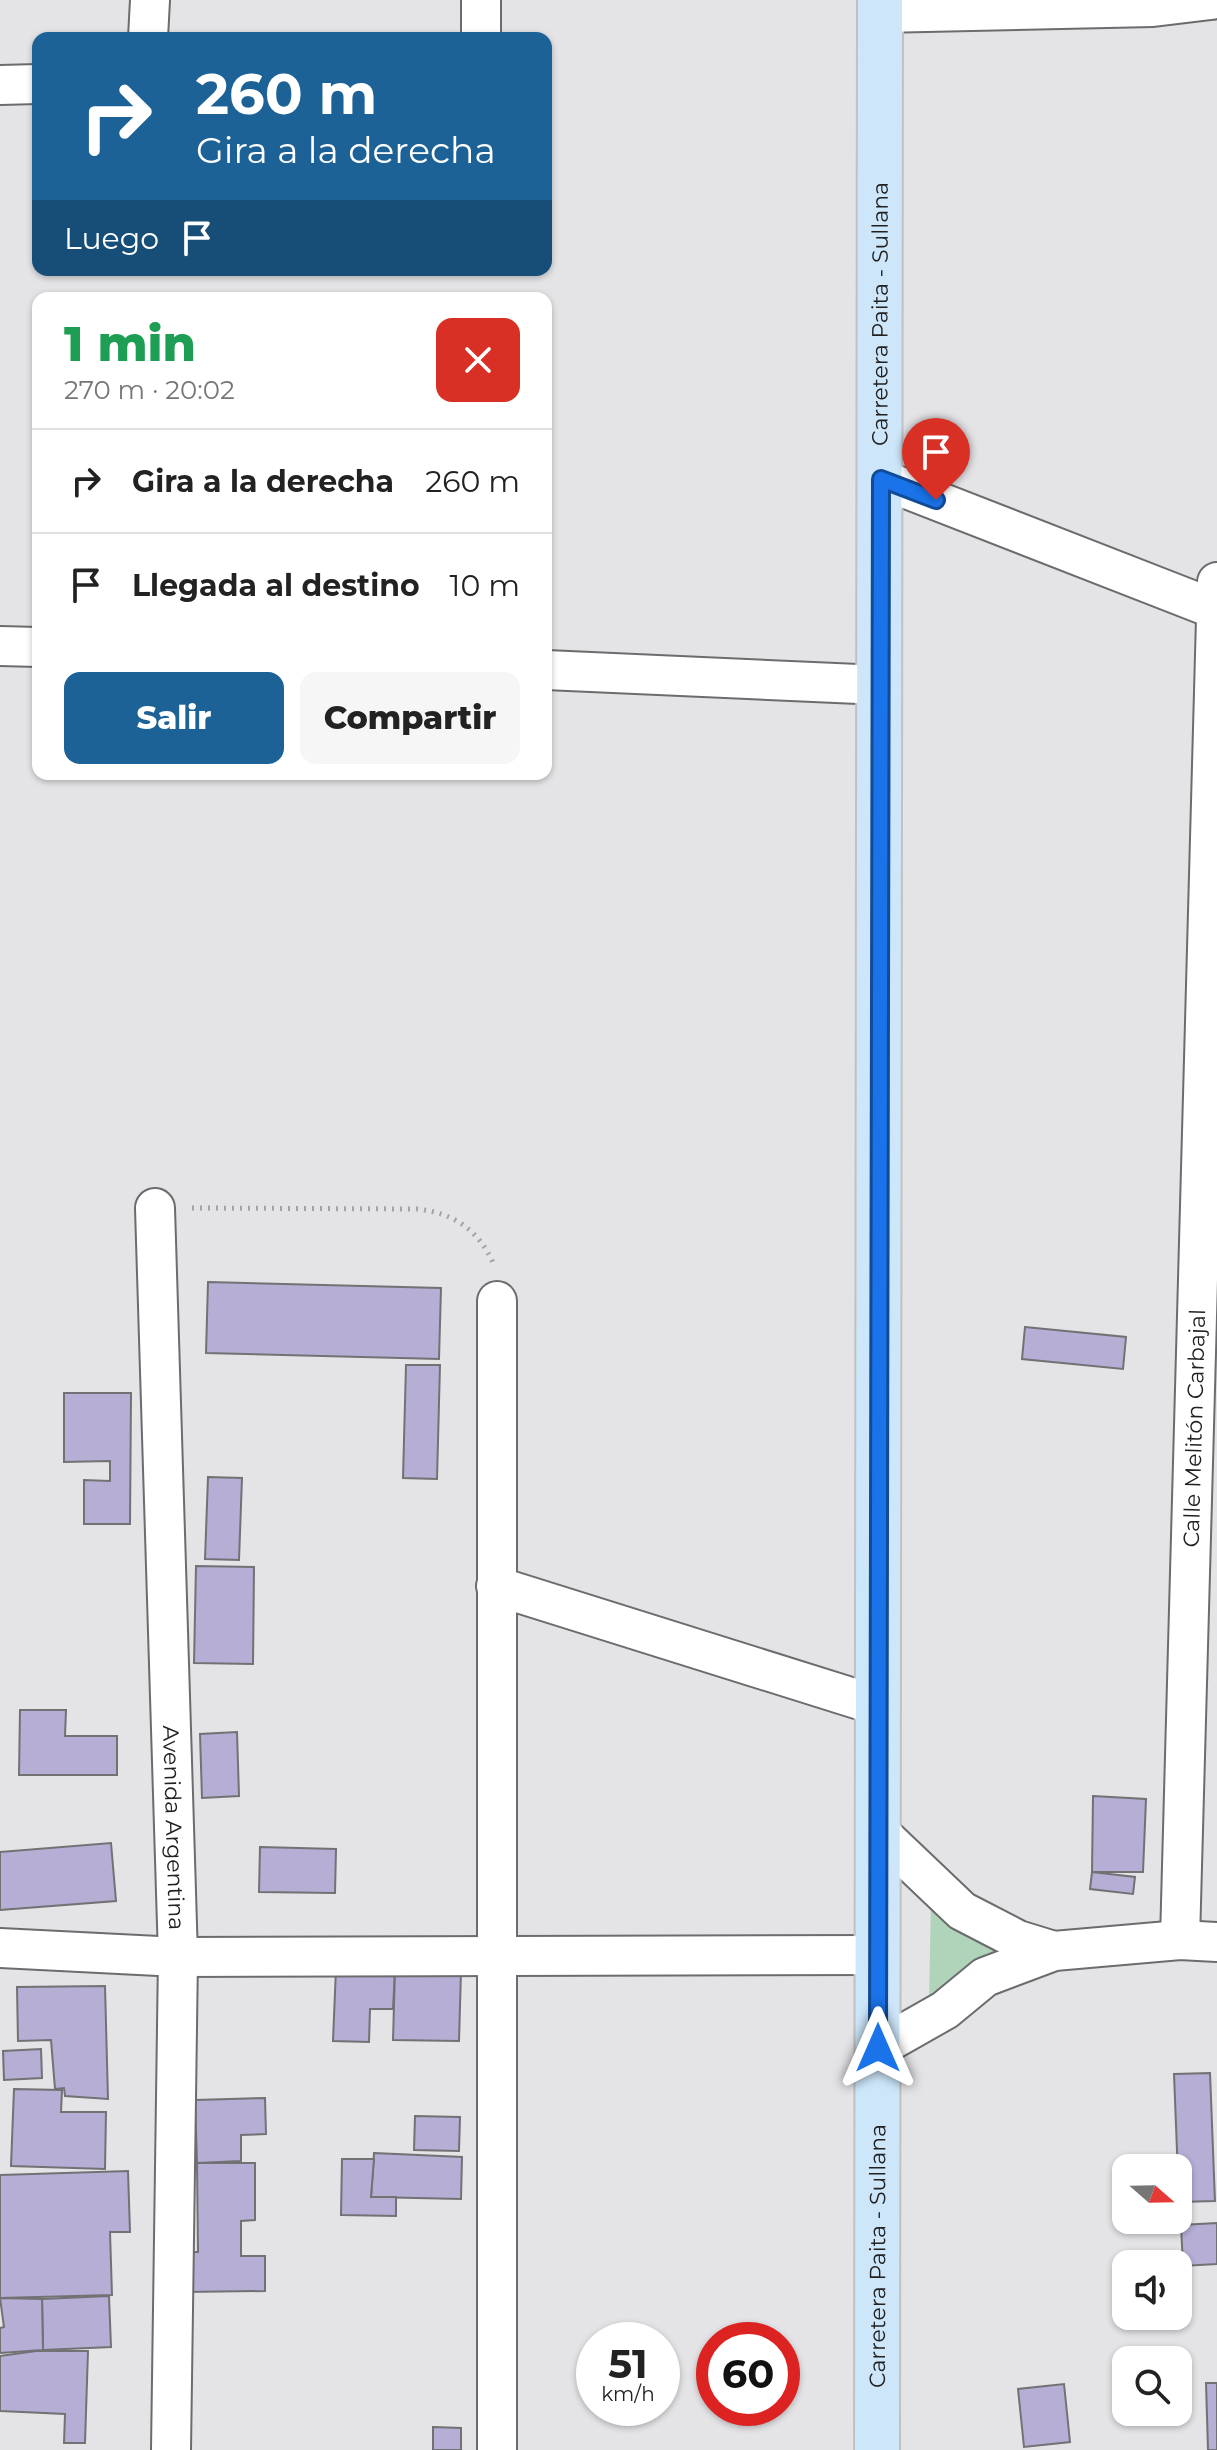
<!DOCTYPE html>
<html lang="es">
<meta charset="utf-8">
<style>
:root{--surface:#fff;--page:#f6f6f6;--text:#222;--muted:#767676;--line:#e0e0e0;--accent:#1c6297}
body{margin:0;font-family:Montserrat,sans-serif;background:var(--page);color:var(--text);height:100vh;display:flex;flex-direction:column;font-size:30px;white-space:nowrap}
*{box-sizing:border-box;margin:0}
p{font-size:26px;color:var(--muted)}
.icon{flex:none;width:44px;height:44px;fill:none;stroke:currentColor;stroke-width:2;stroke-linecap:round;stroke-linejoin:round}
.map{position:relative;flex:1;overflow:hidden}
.side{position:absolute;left:32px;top:292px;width:520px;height:488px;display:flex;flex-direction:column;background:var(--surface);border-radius:16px;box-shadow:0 2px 6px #0004}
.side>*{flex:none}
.banner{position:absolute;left:32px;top:32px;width:520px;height:244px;border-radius:16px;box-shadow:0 2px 6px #0004;background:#1c6297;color:#fff;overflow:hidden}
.needle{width:52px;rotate:110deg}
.tools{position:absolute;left:1112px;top:2154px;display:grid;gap:16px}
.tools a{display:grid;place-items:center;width:80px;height:80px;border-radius:16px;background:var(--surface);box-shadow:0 2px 6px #0004;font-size:40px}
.speed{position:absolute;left:576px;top:2322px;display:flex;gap:16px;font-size:40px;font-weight:700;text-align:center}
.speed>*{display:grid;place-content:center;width:104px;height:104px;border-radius:50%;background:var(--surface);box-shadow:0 2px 6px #0004;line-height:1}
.speed small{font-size:20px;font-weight:400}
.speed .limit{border:12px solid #d22;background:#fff;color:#111}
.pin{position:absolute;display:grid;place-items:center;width:68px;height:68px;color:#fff;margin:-82px -34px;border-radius:50% 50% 50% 0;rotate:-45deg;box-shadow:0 0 8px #0007}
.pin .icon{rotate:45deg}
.me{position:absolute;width:88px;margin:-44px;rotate:0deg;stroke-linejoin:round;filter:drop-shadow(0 0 6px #0008)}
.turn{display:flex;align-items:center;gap:28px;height:168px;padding:0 32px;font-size:36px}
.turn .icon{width:104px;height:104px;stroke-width:2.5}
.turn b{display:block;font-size:56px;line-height:68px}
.then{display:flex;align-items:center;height:76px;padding:0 32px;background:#0003;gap:16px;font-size:30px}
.round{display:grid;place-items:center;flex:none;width:84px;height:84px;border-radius:16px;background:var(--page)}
.head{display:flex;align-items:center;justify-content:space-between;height:136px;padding:0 32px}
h1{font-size:48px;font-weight:800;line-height:60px;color:#1e9e55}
.cta{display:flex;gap:16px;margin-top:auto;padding:16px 32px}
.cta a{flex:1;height:92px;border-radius:16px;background:var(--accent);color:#fff;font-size:32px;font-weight:800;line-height:92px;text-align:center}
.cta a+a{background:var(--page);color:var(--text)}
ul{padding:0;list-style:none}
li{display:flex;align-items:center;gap:24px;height:104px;padding:0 32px;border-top:2px solid var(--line)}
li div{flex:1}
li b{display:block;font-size:30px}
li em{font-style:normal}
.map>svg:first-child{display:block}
.green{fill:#afd4ba}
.building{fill:#b6aed5;stroke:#727174;stroke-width:2}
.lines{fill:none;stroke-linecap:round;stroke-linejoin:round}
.minor-casing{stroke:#6c6b6e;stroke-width:42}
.major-casing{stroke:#c1c1c1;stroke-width:48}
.path{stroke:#a3a3a5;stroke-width:5;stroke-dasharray:2 6;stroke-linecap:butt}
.minor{stroke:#fff;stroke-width:38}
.major{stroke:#cde6f9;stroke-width:44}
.route-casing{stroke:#114b97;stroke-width:20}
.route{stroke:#1a73e8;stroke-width:14}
.labels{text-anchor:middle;stroke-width:7;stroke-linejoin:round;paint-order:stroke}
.street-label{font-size:22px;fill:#212122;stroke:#e4e4e7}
</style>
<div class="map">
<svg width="1217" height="2450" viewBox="0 0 1217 2450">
<rect width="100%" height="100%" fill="#e4e4e7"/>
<polygon class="green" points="931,1898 1007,1955 929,2003"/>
<g class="building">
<polygon points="208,1282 441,1288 439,1359 206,1353"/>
<polygon points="1025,1327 1126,1337 1123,1369 1022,1359"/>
<polygon points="406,1365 440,1365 437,1479 403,1478"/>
<polygon points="64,1393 131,1393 130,1524 84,1524 84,1480 110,1481 110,1461 64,1462"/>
<polygon points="208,1477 242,1478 239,1560 205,1559"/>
<polygon points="196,1566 254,1567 253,1664 194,1663"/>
<polygon points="20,1710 66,1710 65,1736 117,1736 117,1775 19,1775"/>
<polygon points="237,1732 239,1796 202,1798 200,1734"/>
<polygon points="1093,1796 1146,1799 1143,1872 1092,1872"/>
<polygon points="111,1843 116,1901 0,1910 0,1852"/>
<polygon points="260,1847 336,1849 335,1893 259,1892"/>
<polygon points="1092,1872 1135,1877 1133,1894 1090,1889"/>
<polygon points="336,1968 395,1970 393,2009 370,2009 369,2042 333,2041"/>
<polygon points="395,1970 461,1971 459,2041 393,2040"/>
<polygon points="105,1986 108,2099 65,2096 64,2088 55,2089 51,2040 18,2041 17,1987"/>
<polygon points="41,2049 42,2078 4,2080 3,2051"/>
<polygon points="1210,2073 1215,2201 1179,2202 1174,2074"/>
<polygon points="14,2089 62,2090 61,2112 106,2112 105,2169 11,2166"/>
<polygon points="265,2098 266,2134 241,2135 241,2161 197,2163 195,2100"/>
<polygon points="415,2116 460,2117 459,2151 414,2150"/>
<polygon points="374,2153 462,2157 461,2199 371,2197"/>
<polygon points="342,2159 374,2159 371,2197 396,2197 396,2216 341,2215"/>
<polygon points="197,2163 255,2163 255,2220 241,2221 241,2256 265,2256 265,2291 185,2292 185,2252 198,2252"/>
<polygon points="128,2171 130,2232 110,2232 112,2295 0,2298 0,2175"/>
<polygon points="1217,2223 1217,2264 1183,2266 1181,2225"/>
<polygon points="109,2296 111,2347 43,2350 42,2299"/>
<polygon points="0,2298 42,2299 43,2350 0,2353 0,2328 4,2327"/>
<polygon points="36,2351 88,2351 85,2443 64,2443 65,2414 0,2411 0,2356"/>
<polygon points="1206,2383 1217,2383 1217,2450 1208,2450"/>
<polygon points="1064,2384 1070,2442 1024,2447 1018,2389"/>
<polygon points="433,2427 461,2428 461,2450 433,2450"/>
</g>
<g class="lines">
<g class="minor-casing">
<g id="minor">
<polyline points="880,13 1153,7 1211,0"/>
<polyline points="148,38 150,0"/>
<polyline points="481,38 481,0"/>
<polyline points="0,85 38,84"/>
<polyline points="881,479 1217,610"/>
<polyline points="0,646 38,647"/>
<polyline points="546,670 881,685"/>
<path id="s1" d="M155,1208L178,1957L171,2450"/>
<polyline points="497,1301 497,2450"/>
<polyline points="496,1586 879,1706"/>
<polyline points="879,1832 962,1911 1018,1940 1054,1951"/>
<path id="s2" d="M1180,1940L1217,582"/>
<polyline points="0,1948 178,1957 878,1955"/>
<polyline points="878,2048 945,2010 985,1977 1054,1951 1180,1940 1217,1942"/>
</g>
</g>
<g class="major-casing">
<g id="major">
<path id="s3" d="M877,2450L880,0"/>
</g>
</g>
<path class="path" d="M192,1208L417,1209C454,1213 479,1230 494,1265"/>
<use href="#minor" class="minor"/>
<use href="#major" class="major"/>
</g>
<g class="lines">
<g class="route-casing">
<polyline id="route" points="878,2048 881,479 936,500"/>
</g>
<use href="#route" class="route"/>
</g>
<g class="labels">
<g class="street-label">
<text dy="8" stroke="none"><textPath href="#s3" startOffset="2136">Carretera Paita - Sullana</textPath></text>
<text dy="8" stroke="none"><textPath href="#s2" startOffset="512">Calle Melitón Carbajal</textPath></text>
<text dy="8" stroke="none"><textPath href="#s1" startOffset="620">Avenida Argentina</textPath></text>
<text dy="8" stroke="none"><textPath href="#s3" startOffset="194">Carretera Paita - Sullana</textPath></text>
</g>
</g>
</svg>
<div class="tools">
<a><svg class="needle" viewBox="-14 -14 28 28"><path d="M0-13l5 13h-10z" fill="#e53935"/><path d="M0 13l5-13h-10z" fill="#767676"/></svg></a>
<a><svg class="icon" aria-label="sound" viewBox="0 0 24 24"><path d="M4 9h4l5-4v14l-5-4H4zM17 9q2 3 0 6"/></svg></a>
<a><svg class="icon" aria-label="search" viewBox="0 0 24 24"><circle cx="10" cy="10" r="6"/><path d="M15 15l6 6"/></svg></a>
</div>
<div class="speed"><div>51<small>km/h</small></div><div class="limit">60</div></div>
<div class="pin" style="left:936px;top:500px;background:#d93025"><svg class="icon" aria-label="arrive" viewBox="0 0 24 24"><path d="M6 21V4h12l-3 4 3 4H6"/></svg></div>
<svg class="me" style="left:878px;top:2048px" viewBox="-20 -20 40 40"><path d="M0-17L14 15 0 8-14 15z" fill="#1a73e8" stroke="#fff" stroke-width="4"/></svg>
<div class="banner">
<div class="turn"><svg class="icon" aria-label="right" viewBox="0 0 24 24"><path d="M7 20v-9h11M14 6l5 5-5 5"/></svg><div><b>260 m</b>Gira a la derecha</div></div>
<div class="then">Luego<svg class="icon" aria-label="arrive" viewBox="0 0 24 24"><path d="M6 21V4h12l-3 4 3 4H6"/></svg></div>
</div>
<section class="side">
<div class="head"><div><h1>1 min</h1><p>270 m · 20:02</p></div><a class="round" style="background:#d93025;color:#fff"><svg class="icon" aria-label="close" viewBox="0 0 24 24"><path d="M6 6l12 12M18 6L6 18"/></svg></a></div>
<ul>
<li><svg class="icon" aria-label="right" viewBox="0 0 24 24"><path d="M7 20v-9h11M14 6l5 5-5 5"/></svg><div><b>Gira a la derecha</b></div><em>260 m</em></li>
<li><svg class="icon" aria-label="arrive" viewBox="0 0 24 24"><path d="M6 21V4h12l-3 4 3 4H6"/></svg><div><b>Llegada al destino</b></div><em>10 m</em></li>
</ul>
<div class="cta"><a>Salir</a><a>Compartir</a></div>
</section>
</div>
